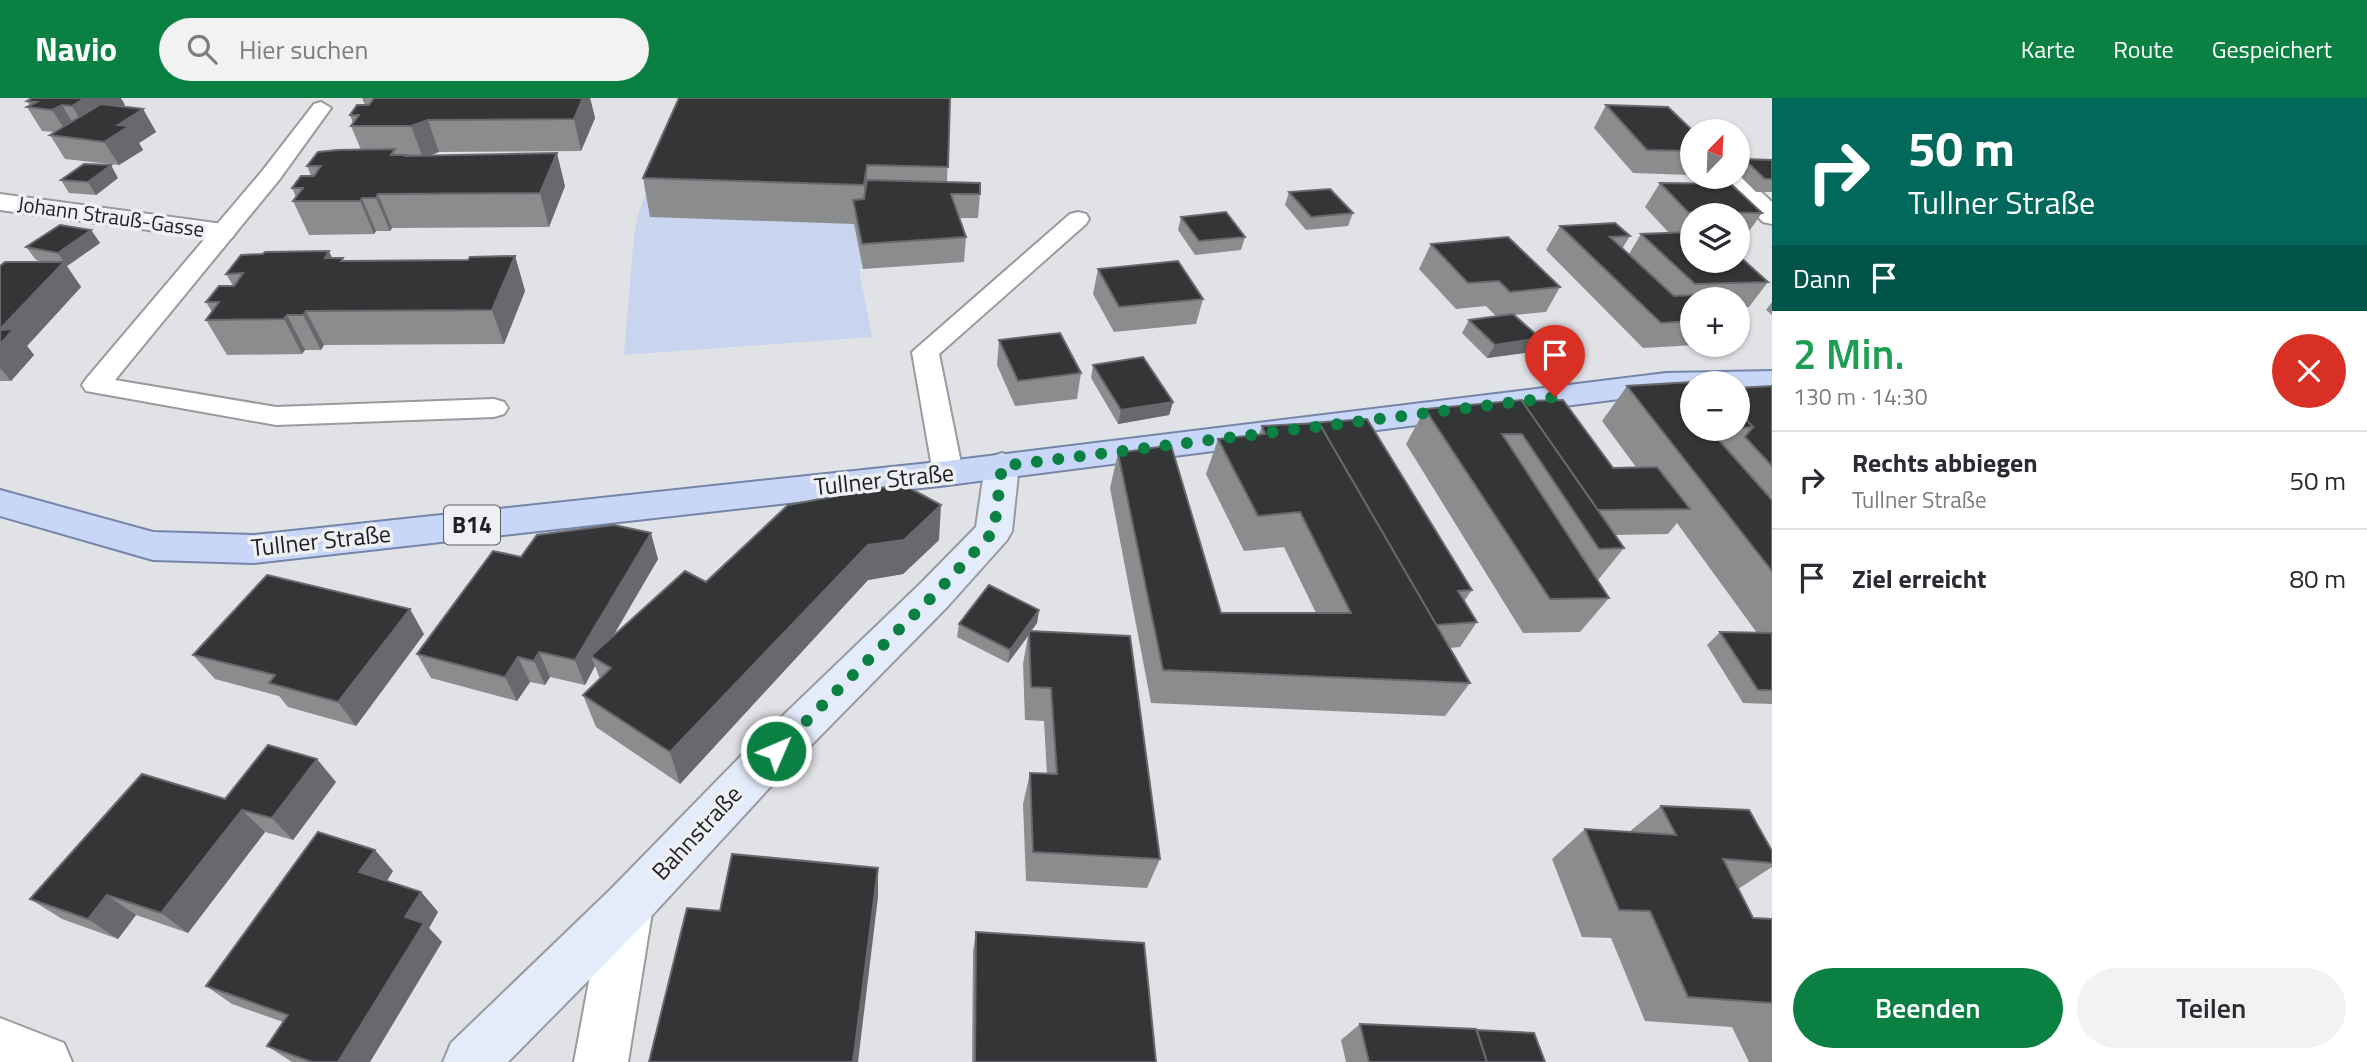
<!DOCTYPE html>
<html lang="de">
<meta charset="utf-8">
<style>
:root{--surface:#fff;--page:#f2f2f3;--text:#2b2b33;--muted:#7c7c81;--line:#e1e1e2;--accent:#0b8043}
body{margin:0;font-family:"Titillium Web",sans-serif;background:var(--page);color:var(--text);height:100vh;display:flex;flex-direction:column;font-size:26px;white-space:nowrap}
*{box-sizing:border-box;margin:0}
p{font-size:23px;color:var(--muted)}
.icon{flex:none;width:38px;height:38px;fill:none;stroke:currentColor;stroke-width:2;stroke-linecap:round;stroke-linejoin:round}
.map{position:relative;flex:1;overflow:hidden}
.panel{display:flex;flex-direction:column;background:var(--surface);width:595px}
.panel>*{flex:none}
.guide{background:#00695c;color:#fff;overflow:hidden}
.needle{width:46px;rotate:23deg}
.fabs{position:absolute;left:1680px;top:21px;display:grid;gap:14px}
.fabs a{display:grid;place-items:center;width:70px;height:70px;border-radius:50%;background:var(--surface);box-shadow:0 2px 5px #0004;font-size:35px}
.pin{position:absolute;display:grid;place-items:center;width:60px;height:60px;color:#fff;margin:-72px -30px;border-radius:50% 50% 50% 0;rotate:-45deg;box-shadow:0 0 7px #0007}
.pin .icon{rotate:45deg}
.me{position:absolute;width:77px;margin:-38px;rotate:45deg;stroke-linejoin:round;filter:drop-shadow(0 0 5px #0008)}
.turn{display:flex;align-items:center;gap:24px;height:147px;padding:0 21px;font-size:32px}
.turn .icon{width:91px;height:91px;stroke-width:2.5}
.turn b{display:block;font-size:49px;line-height:60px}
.then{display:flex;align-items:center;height:66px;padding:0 21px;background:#0003;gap:14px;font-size:26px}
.round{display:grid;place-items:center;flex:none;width:74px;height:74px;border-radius:37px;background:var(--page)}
.summary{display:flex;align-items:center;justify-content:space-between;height:119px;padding:0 21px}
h1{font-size:42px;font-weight:600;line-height:52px;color:#1e9e55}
.cta{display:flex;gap:14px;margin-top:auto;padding:14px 21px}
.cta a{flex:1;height:80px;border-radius:42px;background:var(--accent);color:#fff;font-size:28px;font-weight:600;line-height:80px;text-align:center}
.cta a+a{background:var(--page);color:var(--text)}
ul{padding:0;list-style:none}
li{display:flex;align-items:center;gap:21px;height:98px;padding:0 21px;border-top:2px solid var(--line)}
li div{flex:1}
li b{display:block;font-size:26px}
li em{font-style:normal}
header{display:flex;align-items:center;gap:42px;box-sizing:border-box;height:98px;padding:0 35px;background:var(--accent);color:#fff}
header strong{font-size:33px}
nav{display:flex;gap:38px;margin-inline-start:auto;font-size:24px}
.search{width:490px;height:63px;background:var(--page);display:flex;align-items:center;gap:18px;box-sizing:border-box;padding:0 24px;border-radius:38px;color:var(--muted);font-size:26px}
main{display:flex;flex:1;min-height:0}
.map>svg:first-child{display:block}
.green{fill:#c9d4ee}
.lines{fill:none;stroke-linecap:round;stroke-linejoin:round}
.lane-casing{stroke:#999a9e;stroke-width:4}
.street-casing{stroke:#999a9e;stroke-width:4}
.secondary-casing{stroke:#999a9e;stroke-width:4}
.primary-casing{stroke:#7585aa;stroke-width:4}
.lane{fill:#fff;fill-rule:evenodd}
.street{fill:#fff;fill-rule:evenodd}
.secondary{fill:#e4ebfb;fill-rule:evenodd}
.primary{fill:#c8d6f8;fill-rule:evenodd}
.wall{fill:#8a8c8e}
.shaded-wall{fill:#67696c}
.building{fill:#333537;stroke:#67696c;stroke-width:2}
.route{stroke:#0b8043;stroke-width:12;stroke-dasharray:0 21.6}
.labels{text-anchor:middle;stroke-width:7;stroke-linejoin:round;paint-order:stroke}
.far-street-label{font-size:21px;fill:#1f2021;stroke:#eef0f3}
.shield{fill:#eef0f3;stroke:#5d5e60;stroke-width:2}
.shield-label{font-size:23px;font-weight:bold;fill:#1f2021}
.street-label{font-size:24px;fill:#1f2021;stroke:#eef0f3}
</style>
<header>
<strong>Navio</strong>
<div class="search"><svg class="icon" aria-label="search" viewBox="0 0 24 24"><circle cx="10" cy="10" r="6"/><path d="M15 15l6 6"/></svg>Hier suchen</div>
<nav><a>Karte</a><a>Route</a><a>Gespeichert</a></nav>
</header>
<main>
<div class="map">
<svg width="1772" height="964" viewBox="0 0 1772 964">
<rect width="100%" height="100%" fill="#e1e2e6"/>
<polygon class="green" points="681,6 946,108 978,109 978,120 950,121 964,164 859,171 872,239 624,257 634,137 639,113"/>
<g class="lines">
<g class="lane-casing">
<g id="lane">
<polygon points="321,4 331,10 279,82 115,282 276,309 494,301 504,304 508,310 504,316 494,319 276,327 86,293 82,287 86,281 263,72 314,6"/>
<polygon points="1078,114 1086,116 1089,121 1086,126 939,256 963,375 959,382 948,385 937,382 933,375 912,254 1070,116"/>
</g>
</g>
<g class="street-casing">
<g id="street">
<polygon points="1738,73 1772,104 1772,126 1763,124 1718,79 1738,79"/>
<polygon points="0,96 223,126 232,128 236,134 232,140 223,142 0,112"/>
<polygon points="628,784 645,791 653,808 628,964 574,964 603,808 611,791"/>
<polygon points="0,920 64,945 72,964 0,964"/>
</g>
</g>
<g class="secondary-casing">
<polygon id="secondary" points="1002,355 1014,359 1019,367 1012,433 1007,442 948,508 772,687 645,825 508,964 443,964 451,945 611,791 740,659 920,486 976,429 985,367 990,359"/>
</g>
<g class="primary-casing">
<polygon id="primary" points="1772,273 1772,293 1738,294 1738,285 1692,285 1692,294 1666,295 948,387 254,465 153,462 0,418 0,392 153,434 254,437 948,363 1666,275"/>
</g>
<use href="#lane" class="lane"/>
<use href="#street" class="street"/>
<use href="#secondary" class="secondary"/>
<use href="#primary" class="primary"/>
</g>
<g class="wall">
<polygon points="362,0 590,0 595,20 581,53 439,54 428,58 565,88 549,129 392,130 390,133 376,133 374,136 309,137 293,103 296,99 292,90 311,78 307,68 361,52 351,28 353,25 350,17 365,7"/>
<polygon points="950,0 947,84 980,96 978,120 959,120 966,139 964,164 863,171 854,126 650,119 643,80"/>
<polygon points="27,3 125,7 122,8 143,11 156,34 139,45 143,52 119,67 65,61 50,37 55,34 42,33 27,9 30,8"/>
<polygon points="1606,7 1692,33 1692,73 1690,77 1633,75 1594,30"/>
<polygon points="1744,61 1772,62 1772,94 1756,94 1738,76 1738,69"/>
<polygon points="118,80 96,97 69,95 61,82"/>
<polygon points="1660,85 1762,115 1745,139 1738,139 1738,117 1692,117 1692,163 1768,184 1749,209 1738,209 1738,201 1692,201 1692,247 1696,247 1643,250 1546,152 1560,128 1630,138 1622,151 1629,156 1641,136 1669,135 1645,109"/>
<polygon points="1289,94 1353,115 1348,128 1306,132 1285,107"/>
<polygon points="1181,119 1245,139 1241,152 1195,157 1178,132"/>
<polygon points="91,132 100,145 67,168 81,189 27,248 34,257 11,283 0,283 0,168 44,164 36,162 26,149"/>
<polygon points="1431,146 1560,189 1546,214 1514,217 1532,254 1487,260 1462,235 1469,222 1496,218 1486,208 1456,211 1419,171"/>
<polygon points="515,158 525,193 504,246 324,247 321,252 305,252 302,256 227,257 206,222 212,214 206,204 233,188 226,176 332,160 344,163 468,162"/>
<polygon points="1098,171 1203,201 1196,226 1114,234 1093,196"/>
<polygon points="1772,204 1772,217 1766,212"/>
<polygon points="999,242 1081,275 1077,301 1015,308 997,267"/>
<polygon points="1093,267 1173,304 1169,317 1118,326 1091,280"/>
<polygon points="1627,288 1692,331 1738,331 1738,290 1772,288 1772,399 1769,399 1772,402 1772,606 1743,605 1707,547 1720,534 1757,535 1677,425 1668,436 1615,437 1624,450 1598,482 1609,500 1580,534 1523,535 1406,346 1425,311 1509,303 1613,370 1636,369 1602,323"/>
<polygon points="1262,328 1472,492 1464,503 1477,524 1460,549 1450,550 1470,585 1445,618 1151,605 1110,390 1118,355 1221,515 1316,515 1284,449 1244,453 1206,376 1218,341 1259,337"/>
<polygon points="939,442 903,476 868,482 680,686 596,629 583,597 600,581 595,568 585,587 550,579 545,587 530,584 517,603 431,580 417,556 521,459 658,461 613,538 706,484"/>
<polygon points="1039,512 1037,525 1031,533 1160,761 1147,790 1026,783 1023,706 1030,675 1047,676 1044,623 1025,622 1023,566 1028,538 1008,565 957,539 959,526"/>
<polygon points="424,536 356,628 288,609 279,598 215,581 193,557"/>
<polygon points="336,684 293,742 265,734 188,835 136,817 118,841 62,821 30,801 225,701"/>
<polygon points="1661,708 1772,753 1772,769 1738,791 1753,820 1772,821 1772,964 1749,964 1732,929 1645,923 1611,840 1582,839 1552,761 1585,731 1629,734"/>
<polygon points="393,773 387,783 421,794 438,814 429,830 442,844 370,964 292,964 267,948 283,924 232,906 206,888"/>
<polygon points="976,834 1156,964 972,964 973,853"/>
<polygon points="1360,926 1545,964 1346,964 1341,942"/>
</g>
<g class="shaded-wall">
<polygon points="85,0 121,0 125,7 86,31 72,8"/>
<polygon points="583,0 590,0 595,20 581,53 574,21"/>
<polygon points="62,7 76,30 67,35 52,12"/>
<polygon points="143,11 156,34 139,45 143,52 119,67 104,44 118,27"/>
<polygon points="428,22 439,54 423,60 411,28"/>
<polygon points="557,55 565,88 549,129 540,95"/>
<polygon points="111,67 118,80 96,97 88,84"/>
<polygon points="867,67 867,106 864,126 864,87"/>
<polygon points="378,96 392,130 390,133 376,100"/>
<polygon points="362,100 376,133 374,136 360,103"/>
<polygon points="91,132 100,145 67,168 58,155"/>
<polygon points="329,153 345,187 325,160"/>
<polygon points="515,158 525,193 504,246 492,212"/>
<polygon points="64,164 81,189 27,248 34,257 11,283 0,270 0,231"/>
<polygon points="306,213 324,247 321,252 303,217"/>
<polygon points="287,217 305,252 302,256 284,221"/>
<polygon points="1540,240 1532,254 1487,260 1495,247"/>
<polygon points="1173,304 1169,317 1118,326 1121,312"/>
<polygon points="941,407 939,442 903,476 868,482 680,686 670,654 868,447"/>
<polygon points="651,435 658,461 599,562 591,558 595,568 585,587 575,562"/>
<polygon points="410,511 424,536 356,628 338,604"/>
<polygon points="1039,512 1037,525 1029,536 1029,533 1028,538 1008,565 1010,552"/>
<polygon points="539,554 550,579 545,587 534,563"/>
<polygon points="518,559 530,584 517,603 505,579"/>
<polygon points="317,661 336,684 293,742 272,720"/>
<polygon points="242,712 265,734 188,835 161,815"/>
<polygon points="375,752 393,773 379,795 359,774"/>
<polygon points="878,770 878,799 858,964 853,964"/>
<polygon points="421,794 438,814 429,830 442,844 370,964 338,964 405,819"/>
<polygon points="107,797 136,817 118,841 88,821"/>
</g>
<g class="building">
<polygon points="32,0 85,0 72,8 62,7 52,12 27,9 37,4 27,3"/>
<polygon points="374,0 583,0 574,21 428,22 411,28 351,28 359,17 350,17 357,7 369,7"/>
<polygon points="679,0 950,0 948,69 867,67 864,87 643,80"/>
<polygon points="101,6 143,11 118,27 129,28 104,44 50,37"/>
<polygon points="1606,7 1668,9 1693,33 1692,33 1692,39 1690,39 1692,41 1692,53 1647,52"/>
<polygon points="395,51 391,57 407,57 406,58 557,55 540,95 378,96 376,100 362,100 360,103 293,103 303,90 292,90 301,78 314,78 321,68 307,68 318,54 338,52"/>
<polygon points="1744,61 1772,62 1772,81 1765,81"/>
<polygon points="84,66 111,67 88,84 61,82"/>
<polygon points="867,82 980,85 980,96 951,96 966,139 862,146 853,102 864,101"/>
<polygon points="1660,85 1731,86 1762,115 1688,114"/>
<polygon points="1330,91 1353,115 1311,119 1289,94"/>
<polygon points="1226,114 1245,139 1199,143 1181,119"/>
<polygon points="1615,125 1630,138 1610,139 1674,198 1711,196 1717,201 1692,201 1692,223 1661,225 1560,128"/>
<polygon points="60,127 91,132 58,155 26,149"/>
<polygon points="1692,134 1692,163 1738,163 1738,157 1768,184 1695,186 1641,136"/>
<polygon points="1508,139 1560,189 1510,194 1499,183 1468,185 1431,146"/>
<polygon points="329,153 325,160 343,160 341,163 468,162 470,159 515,158 492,212 306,213 303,217 287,217 284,221 206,222 219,204 206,204 219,188 234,188 243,175 226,176 241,157 263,156 265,154"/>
<polygon points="1178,163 1203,201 1119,209 1098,171"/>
<polygon points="5,164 64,164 0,231 0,168"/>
<polygon points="1513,216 1540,240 1495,247 1469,222"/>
<polygon points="14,231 0,246 0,232"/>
<polygon points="1060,235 1081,275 1018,283 999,242"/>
<polygon points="1143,259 1173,304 1121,312 1093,267"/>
<polygon points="1710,283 1713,285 1692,285 1692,331 1709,331 1772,402 1772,473 1627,288"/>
<polygon points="1772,288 1772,368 1745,339 1753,329 1738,313 1738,290"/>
<polygon points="1522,302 1624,450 1599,451 1522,336 1502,336 1609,500 1550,501 1425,311"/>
<polygon points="1563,302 1613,370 1657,369 1690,411 1598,412 1522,303"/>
<polygon points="1738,313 1753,329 1738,330"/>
<polygon points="1367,321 1472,492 1458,493 1477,524 1436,527 1319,325 1310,325"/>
<polygon points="1319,325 1470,585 1163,572 1118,355 1171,347 1221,515 1351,515 1300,414 1258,418 1218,341 1265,336 1262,328"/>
<polygon points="902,386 941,407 904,442 868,447 670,654 583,597 611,570 591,558 685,473 706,484 788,407"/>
<polygon points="614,427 651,435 575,562 539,554 534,563 518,559 505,579 417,556 493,453 521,459 537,437"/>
<polygon points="267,477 410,511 338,604 269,585 275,577 193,557"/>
<polygon points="989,487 1039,512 1010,552 959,526"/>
<polygon points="1029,533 1130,538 1160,761 1033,754 1030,675 1057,676 1051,590 1031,589"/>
<polygon points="1720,534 1772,535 1772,592 1758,592"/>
<polygon points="268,647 317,661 272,720 242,712 161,815 107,797 88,821 30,801 142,676 225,701"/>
<polygon points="1661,708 1749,712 1772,753 1772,765 1723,761 1753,820 1772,821 1772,905 1688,899 1650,813 1619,812 1585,731 1676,737"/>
<polygon points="318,734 375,752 359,774 421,794 405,819 424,825 338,964 312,964 267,948 288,917 206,888"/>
<polygon points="732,756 878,770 853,964 649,964 687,810 720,813"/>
<polygon points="976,834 1144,845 1156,964 975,964"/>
<polygon points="1360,926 1476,931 1487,964 1369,964"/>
<polygon points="1477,932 1534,935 1545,964 1487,964"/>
</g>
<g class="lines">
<polyline class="route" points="776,653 934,497 994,433 1002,368 1555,299"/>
</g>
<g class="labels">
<g class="far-street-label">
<text transform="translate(111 119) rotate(8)" y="7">Johann Strauß-Gasse</text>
</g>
<rect class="shield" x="444" y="407.5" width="56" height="39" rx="5"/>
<g class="shield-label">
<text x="472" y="435">B14</text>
</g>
<g class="street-label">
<text transform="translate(884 382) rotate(-6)" y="8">Tullner Straße</text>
<text transform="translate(321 443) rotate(-6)" y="8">Tullner Straße</text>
<text transform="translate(697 735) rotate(-47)" y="8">Bahnstraße</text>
</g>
</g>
</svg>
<div class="fabs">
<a><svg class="needle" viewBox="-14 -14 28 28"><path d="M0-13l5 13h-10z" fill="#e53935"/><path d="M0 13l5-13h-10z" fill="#7c7c81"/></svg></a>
<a><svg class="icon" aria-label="layers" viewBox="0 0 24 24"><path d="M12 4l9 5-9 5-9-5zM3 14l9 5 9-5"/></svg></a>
<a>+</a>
<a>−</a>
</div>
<div class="pin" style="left:1555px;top:299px;background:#d93025"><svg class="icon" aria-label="arrive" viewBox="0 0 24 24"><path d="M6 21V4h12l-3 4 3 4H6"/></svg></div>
<svg class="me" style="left:776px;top:653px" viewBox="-20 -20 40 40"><circle r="17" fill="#0b8043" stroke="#fff" stroke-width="3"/><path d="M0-11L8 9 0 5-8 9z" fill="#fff"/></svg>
</div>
<section class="panel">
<div class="guide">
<div class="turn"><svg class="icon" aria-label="right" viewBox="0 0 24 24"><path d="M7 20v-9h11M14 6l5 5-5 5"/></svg><div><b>50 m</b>Tullner Straße</div></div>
<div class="then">Dann<svg class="icon" aria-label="arrive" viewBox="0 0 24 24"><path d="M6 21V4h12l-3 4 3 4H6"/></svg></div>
</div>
<div class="summary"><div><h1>2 Min.</h1><p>130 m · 14:30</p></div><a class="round" style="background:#d93025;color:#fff"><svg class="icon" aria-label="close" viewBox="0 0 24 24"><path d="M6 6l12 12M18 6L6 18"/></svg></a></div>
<ul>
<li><svg class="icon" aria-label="right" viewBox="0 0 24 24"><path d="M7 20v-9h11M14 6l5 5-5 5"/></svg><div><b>Rechts abbiegen</b><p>Tullner Straße</p></div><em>50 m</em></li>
<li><svg class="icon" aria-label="arrive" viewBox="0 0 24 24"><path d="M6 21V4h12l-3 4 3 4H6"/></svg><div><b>Ziel erreicht</b></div><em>80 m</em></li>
</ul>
<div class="cta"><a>Beenden</a><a>Teilen</a></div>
</section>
</main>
